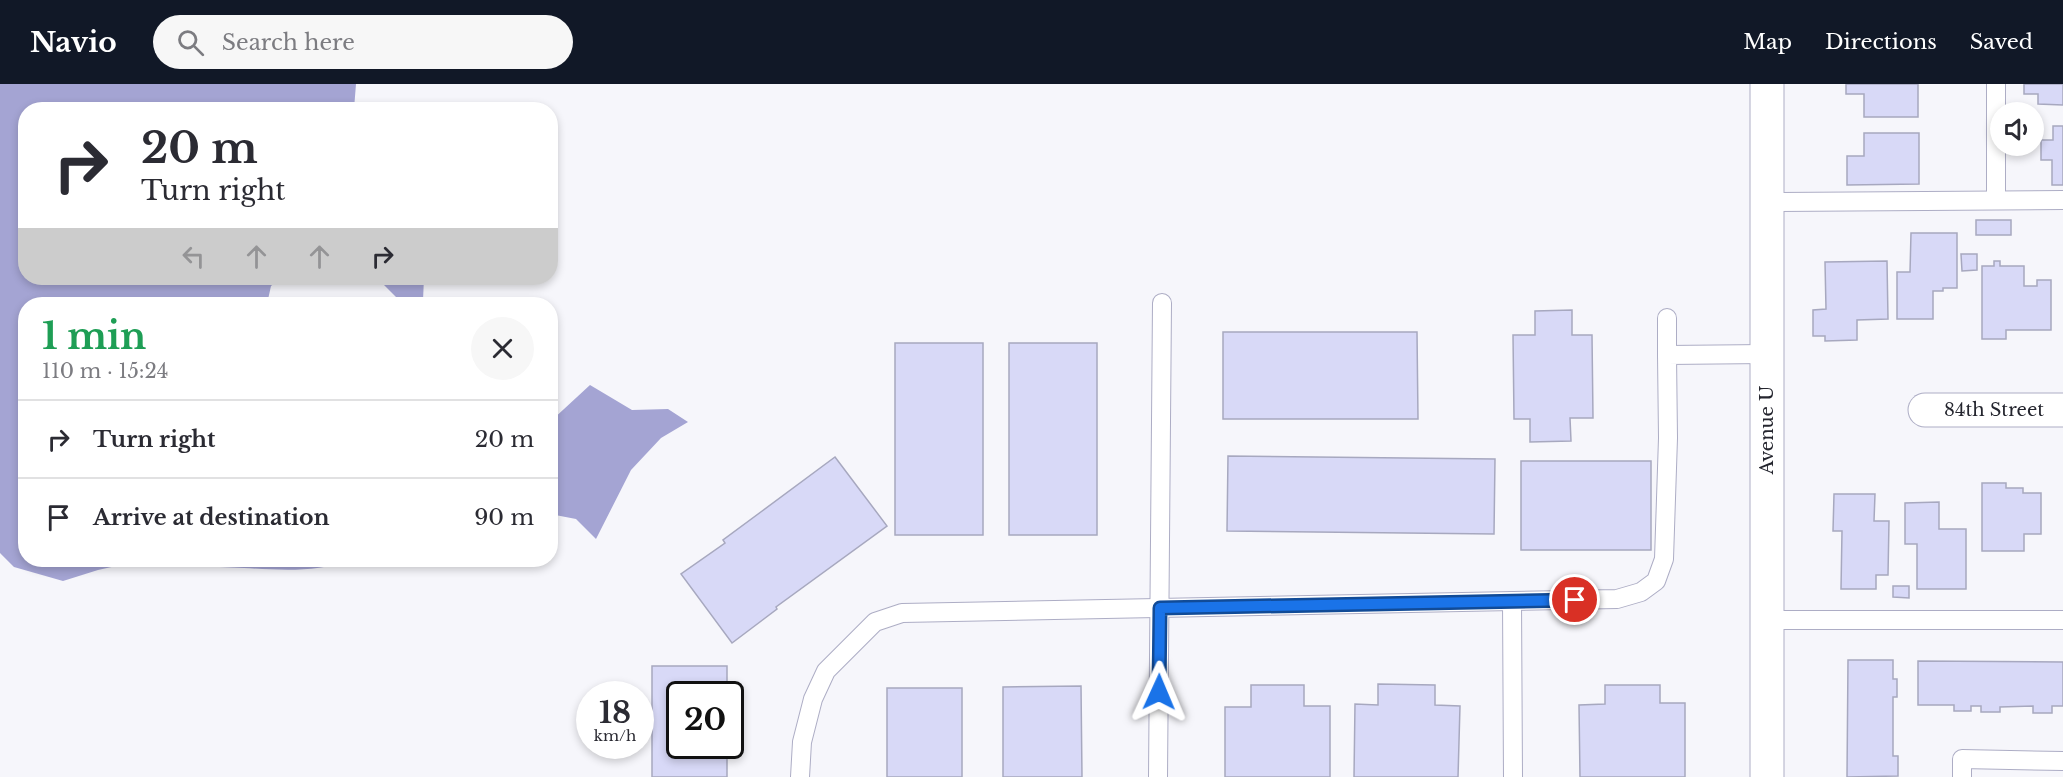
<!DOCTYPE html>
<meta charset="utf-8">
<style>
:root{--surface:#fff;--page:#f7f7f7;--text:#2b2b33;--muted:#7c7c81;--line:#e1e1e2;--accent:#111827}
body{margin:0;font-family:"Libre Baskerville",serif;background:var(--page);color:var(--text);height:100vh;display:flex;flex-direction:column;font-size:22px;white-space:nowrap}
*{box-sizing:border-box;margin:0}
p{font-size:20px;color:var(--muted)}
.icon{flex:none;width:33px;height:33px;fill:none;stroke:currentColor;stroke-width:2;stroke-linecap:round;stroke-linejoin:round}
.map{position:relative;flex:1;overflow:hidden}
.details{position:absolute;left:18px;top:213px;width:540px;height:270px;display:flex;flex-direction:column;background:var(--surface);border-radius:24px;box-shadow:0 3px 9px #0003}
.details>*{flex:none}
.banner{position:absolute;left:18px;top:18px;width:540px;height:183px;border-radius:24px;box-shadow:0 3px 9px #0003;background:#fff;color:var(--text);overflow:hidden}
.fabs{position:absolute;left:1990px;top:18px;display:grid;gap:12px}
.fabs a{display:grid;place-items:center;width:54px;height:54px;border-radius:50%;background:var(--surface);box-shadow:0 3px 9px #0003;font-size:30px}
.speed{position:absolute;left:576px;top:597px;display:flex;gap:12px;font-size:30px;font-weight:700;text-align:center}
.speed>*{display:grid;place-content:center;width:78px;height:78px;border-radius:50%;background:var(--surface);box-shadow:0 3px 9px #0003;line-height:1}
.speed small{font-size:15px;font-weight:400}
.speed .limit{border:3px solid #111;border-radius:9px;background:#fff;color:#111}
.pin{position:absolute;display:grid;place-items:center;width:51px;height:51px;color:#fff;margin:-26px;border:3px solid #fff;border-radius:50%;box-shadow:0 2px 6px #0007}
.me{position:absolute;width:66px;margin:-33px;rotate:1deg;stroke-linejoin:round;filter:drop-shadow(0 0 4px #0008)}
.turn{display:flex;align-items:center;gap:21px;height:126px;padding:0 24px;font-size:27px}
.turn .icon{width:78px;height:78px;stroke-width:2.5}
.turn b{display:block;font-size:42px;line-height:51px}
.lanes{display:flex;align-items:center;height:57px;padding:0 24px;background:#0003;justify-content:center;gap:30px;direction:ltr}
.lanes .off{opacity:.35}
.round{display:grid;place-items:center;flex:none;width:63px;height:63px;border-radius:32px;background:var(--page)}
.summary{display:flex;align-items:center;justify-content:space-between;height:102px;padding:0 24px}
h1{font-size:36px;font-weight:700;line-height:45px;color:#1e9e55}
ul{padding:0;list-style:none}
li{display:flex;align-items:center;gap:18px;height:78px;padding:0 24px;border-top:2px solid var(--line)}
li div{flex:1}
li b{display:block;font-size:22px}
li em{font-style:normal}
header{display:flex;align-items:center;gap:36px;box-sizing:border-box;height:84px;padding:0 30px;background:var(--accent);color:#fff}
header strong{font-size:28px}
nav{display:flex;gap:33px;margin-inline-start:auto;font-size:21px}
.search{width:420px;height:54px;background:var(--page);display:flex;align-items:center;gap:15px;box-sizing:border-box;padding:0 21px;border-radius:33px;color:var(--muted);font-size:22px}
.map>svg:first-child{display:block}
.water{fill:#a4a4d3}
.building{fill:#d8d9f7;stroke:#a7a8bf;stroke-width:1.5}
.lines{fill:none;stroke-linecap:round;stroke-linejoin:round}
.lane-casing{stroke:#adadc5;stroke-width:20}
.street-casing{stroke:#adadc5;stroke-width:35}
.secondary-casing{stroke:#adadc5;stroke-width:35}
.lane{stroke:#fff;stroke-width:18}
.street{stroke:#fff;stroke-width:33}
.secondary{stroke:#fff;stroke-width:33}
.route-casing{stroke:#114b97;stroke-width:15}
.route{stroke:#1a73e8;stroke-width:10}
.labels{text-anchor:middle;stroke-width:6;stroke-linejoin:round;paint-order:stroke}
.street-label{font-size:18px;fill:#24252e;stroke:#fff}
</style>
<header>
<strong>Navio</strong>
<div class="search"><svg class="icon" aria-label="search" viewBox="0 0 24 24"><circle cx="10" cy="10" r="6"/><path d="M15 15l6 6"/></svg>Search here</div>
<nav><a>Map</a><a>Directions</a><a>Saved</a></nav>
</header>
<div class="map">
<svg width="2063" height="693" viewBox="0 0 2063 693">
<rect width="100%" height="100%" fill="#f6f6fb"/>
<g class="water">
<polygon points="0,0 356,0 354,25 26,26 26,194 281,194 271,202 267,220 26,220 26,476 143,476 98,486 63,497 14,483 0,469"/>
<polygon points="377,194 424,194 423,216 401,218"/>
<polygon points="590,301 632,326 668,325 688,338 661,354 631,386 596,455 576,435 550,430 551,337"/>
<path d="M148,476H349C317,489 279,486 244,484C212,483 180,481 148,476Z"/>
</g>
<g class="building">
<polygon points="1846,0 1918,0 1918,33 1864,33 1864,10 1846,10"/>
<polygon points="2024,0 2063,0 2063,21 2038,20 2038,10 2024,10"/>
<polygon points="2053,42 2063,42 2063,101 2052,101 2052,76 2041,76 2041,56 2053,56"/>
<polygon points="1864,49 1919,49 1919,100 1847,101 1847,72 1864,72"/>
<rect x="1976" y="136" width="35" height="15"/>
<polygon points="1911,149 1957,149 1957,204 1943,204 1943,207 1933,207 1933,235 1897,235 1897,188 1910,188"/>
<polygon points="1961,170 1977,170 1977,186 1962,187"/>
<polygon points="1887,177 1888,235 1857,236 1857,256 1825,257 1825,252 1813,252 1813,226 1826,225 1825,178"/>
<polygon points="1994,177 2000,177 2000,182 2024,182 2024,202 2037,202 2037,196 2051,196 2051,246 2006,246 2006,255 1982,255 1982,182 1994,182"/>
<polygon points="1572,226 1572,251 1592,251 1593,334 1570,334 1571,357 1530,358 1530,335 1514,335 1513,251 1535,251 1535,227"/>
<polygon points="1223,248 1417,248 1418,335 1223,335"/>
<rect x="895" y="259" width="88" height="192"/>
<rect x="1009" y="259" width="88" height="192"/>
<polygon points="1228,372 1495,375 1494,450 1227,447"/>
<polygon points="835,373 887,442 776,523 777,525 732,559 681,490 725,459 723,456"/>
<rect x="1521" y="377" width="130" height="89"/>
<polygon points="1982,399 2006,399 2006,404 2023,404 2023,409 2041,409 2041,450 2024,450 2024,467 1982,467"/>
<polygon points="1834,410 1875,410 1874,437 1889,437 1888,491 1876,491 1876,505 1841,505 1842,447 1833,447"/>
<polygon points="1939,418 1939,445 1966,445 1966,505 1917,505 1917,460 1905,460 1905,419"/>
<polygon points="1893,502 1909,502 1909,514 1893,513"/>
<polygon points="1848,576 1893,576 1893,595 1897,595 1897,613 1893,613 1893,672 1898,672 1898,692 1847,693"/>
<polygon points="1918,577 2063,578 2063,622 2052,622 2052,629 2033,629 2033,622 2000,623 2000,628 1981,628 1981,622 1971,622 1971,627 1954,627 1954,621 1918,621"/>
<polygon points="652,582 727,582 727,610 680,610 680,662 727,662 727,693 652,693"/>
<polygon points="1378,600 1435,601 1435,621 1460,622 1458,693 1354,693 1355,620 1378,621"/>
<polygon points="1251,601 1304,601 1304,622 1330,622 1330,693 1225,693 1225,623 1251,623"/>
<polygon points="1605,601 1660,601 1660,619 1685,619 1685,693 1580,693 1579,621 1605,620"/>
<polygon points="1081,602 1082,693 1003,693 1003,603"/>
<rect x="887" y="604" width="75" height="89"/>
</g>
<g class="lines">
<g class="lane-casing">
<g id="lane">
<polyline points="1996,0 1996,115"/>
<polyline points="1767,118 2063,116"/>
<polyline points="1667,234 1667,271"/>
<polyline points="1512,517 1513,693"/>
<polyline points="1767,536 2063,536"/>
<polyline points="800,693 802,658 813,615 826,587 875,538 902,529 1617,515 1641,508 1656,497 1664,475 1668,354 1667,271 1766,270"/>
<polyline points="1158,693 1162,219"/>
<polyline points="1962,693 1962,675 2063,677"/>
</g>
</g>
<g class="street-casing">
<g id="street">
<path id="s1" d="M1925,326H2063"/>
</g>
</g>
<g class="secondary-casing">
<polyline id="secondary" points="1767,0 1767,693"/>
</g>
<use href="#lane" class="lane"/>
<use href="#street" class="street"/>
<use href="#secondary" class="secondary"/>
</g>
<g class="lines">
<g class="route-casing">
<polyline id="route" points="1159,608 1160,524 1575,516"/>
</g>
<use href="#route" class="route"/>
</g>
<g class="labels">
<g class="street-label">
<text dy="6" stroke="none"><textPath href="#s1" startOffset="69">84th Street</textPath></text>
<text transform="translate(1767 346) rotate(-90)" y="6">Avenue U</text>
</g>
</g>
</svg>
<div class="fabs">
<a><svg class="icon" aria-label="sound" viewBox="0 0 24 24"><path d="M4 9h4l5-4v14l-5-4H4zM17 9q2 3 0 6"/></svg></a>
</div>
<div class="speed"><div>18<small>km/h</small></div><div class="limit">20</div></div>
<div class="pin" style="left:1575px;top:516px;background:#d93025"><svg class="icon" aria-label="arrive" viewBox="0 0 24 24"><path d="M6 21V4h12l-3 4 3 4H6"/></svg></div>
<svg class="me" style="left:1159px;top:608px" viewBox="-20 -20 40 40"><path d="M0-17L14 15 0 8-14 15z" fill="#1a73e8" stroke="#fff" stroke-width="4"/></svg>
<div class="banner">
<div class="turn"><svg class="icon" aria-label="right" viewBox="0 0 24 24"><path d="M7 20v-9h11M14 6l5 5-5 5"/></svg><div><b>20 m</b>Turn right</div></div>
<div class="lanes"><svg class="icon off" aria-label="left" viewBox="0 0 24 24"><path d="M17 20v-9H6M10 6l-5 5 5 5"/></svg><svg class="icon off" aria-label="ahead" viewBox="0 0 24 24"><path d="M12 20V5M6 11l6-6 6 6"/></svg><svg class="icon off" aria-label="ahead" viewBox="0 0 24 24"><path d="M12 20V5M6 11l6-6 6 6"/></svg><svg class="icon" aria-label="right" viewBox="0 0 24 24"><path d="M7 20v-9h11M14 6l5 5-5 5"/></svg></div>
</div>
<section class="details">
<div class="summary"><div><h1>1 min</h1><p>110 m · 15:24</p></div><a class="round"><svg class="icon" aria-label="close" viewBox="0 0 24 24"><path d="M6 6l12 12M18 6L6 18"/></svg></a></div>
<ul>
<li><svg class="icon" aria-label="right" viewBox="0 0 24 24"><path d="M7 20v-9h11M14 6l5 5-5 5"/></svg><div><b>Turn right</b></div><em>20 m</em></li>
<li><svg class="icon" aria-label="arrive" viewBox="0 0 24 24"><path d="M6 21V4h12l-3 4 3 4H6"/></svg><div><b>Arrive at destination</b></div><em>90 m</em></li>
</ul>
</section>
</div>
